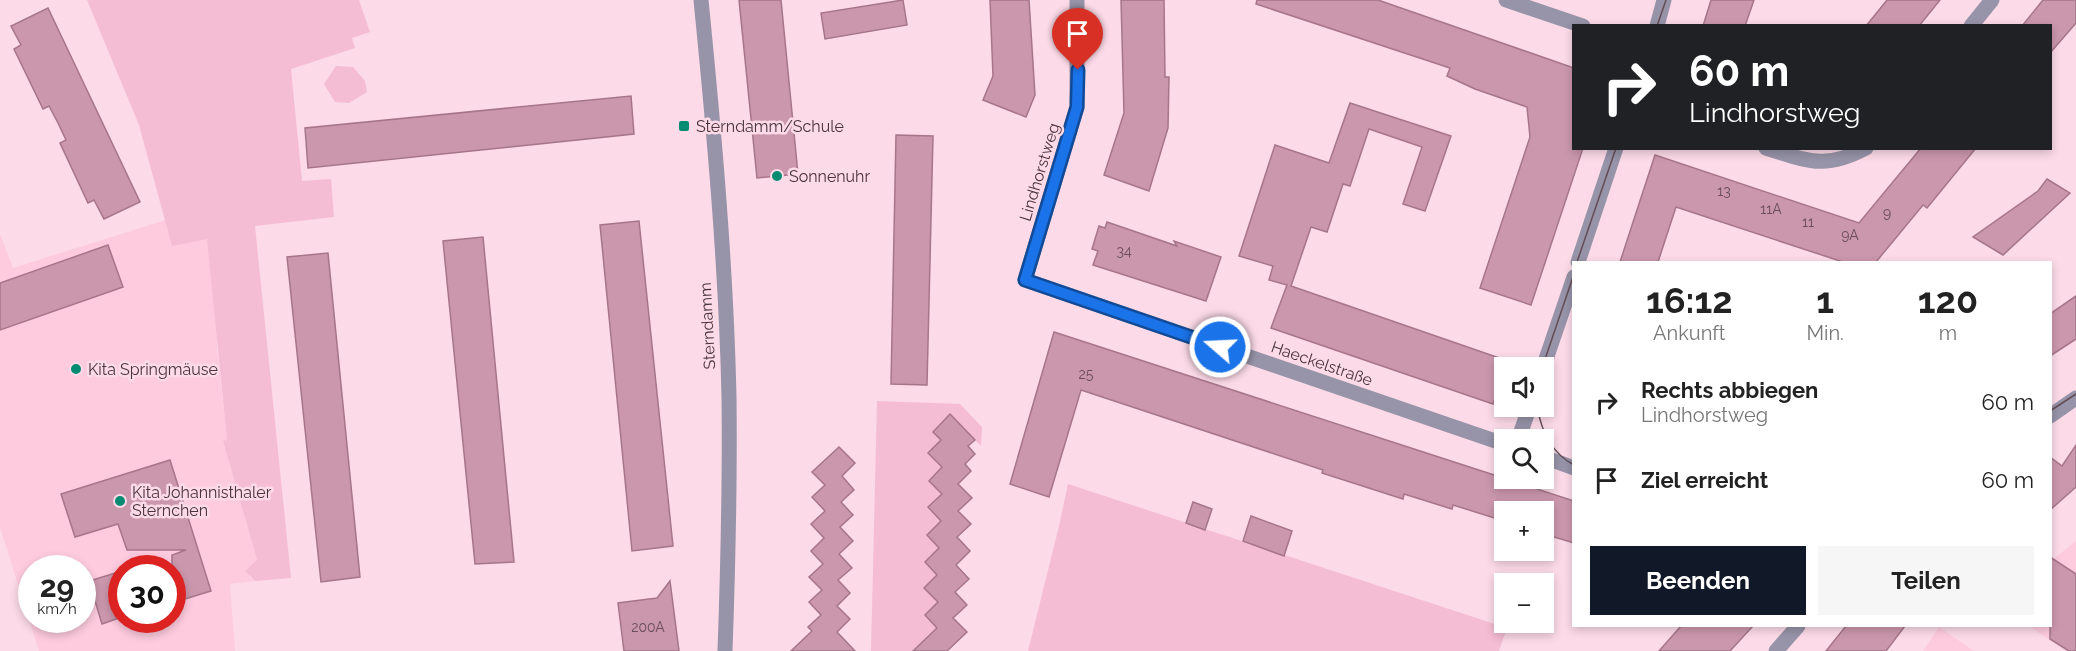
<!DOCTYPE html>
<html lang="de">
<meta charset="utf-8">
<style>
:root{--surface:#fff;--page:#f6f6f6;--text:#222;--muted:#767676;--accent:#111827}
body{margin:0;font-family:Raleway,sans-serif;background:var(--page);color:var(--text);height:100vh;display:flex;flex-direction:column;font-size:22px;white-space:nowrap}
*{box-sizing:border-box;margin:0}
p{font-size:20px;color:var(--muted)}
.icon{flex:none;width:33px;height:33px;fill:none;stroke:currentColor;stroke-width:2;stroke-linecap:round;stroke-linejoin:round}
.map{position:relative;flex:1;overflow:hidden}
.drawer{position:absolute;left:1572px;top:261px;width:480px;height:366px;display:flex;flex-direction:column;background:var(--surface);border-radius:0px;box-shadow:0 3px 9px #0003}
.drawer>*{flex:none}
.hud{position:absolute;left:1572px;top:24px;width:480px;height:126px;border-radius:0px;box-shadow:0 3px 9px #0003;background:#202124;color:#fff;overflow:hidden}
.controls{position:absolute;left:1494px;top:357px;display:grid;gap:12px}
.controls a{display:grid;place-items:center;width:60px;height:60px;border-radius:0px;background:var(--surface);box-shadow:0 3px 9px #0003;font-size:30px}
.speed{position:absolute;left:18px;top:555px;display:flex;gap:12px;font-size:30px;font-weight:700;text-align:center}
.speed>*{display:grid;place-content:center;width:78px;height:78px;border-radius:50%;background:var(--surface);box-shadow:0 3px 9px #0003;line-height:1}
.speed small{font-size:15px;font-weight:400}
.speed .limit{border:9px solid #d22;background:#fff;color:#111}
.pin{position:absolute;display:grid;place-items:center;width:51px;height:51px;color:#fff;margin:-62px -26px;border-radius:50% 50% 50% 0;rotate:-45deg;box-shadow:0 0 6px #0007}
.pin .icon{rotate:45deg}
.me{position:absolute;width:66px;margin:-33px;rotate:289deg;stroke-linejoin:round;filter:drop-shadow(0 0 4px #0008)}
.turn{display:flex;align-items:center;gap:21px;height:126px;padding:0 18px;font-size:27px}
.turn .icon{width:78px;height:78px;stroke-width:2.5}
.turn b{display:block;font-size:42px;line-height:51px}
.eta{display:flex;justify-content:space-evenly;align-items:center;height:102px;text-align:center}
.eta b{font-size:36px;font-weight:700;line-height:42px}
.primary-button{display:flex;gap:12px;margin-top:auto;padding:12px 18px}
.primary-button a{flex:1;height:69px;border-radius:0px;background:var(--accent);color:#fff;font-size:24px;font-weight:700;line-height:69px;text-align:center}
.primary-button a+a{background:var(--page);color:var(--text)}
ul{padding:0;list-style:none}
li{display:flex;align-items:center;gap:18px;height:78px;padding:0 18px}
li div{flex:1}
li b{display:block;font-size:22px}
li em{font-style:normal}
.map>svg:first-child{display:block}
.built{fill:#fecbde;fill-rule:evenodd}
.green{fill:#f5bdd3}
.building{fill:#cb97ac;stroke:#a77589;stroke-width:1.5}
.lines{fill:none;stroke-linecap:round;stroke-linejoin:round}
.minor{stroke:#9793a8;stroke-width:15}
.tram{stroke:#644d56;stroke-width:1.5}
.route-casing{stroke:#114b97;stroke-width:15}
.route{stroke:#1a73e8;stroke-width:10}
.poi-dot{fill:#048b72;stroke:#fcdae7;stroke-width:2}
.labels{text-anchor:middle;stroke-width:5;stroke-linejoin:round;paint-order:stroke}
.number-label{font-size:14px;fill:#6a4d58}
.poi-label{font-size:16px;fill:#49343c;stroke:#fcdae7;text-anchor:start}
.street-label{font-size:16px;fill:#49343c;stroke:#fcdae7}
</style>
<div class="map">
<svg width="2076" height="651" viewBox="0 0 2076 651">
<rect width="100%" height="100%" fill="#fcdae7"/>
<g class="built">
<path d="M169,219L214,233L217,347L227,440L223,442L257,560L249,577L255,581L230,584L235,651H39L0,527V234L13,268ZM32,568H82V620H32ZM122,568H172V620H122Z"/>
<polygon points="2076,541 2076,651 2066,651 2029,626 2050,626 2051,561"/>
<polygon points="1939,627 1974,651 1923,651"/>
</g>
<g class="green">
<polygon points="87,0 359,0 370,32 352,38 355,48 291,69 302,181 331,179 334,217 255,226 291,578 255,581 245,571 257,560 223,441 227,440 207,239 172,246 139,125"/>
<polygon points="336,66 353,67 365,81 367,92 349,103 335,102 324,84"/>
<polygon points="877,401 960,404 982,427 981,446 950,415 933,432 941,440 942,467 929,481 942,494 928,507 941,521 927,535 939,548 925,562 937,575 924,588 938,602 925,615 937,628 913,651 871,651"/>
<polygon points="1068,484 1507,628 1499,651 1028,651 1059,526"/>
</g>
<g class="building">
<polygon points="739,0 781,0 798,174 757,178"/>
<polygon points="903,0 907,25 825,39 821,13"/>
<polygon points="990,0 1029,0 1035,95 1026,117 983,100 993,76"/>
<polygon points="1121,0 1164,0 1165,77 1169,77 1168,128 1149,191 1104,175 1124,113"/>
<polygon points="1257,0 1378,0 1574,68 1574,148 1583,148 1531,305 1480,288 1530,137 1527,107 1475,89 1447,76 1450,68 1256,4"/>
<polygon points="1711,0 1754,0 1745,26 1703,26"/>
<polygon points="1887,0 1940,0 1919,26 1866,26"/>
<polygon points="2043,0 2076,0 2076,23 2050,53 2050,26 2022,26"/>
<polygon points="48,8 140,202 104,219 94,200 88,203 60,143 66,140 58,123 49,106 43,109 14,49 21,45 11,26"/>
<polygon points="631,96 634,134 308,168 305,128"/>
<polygon points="1350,103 1451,136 1425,211 1403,204 1422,147 1369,129 1350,186 1343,184 1327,232 1311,227 1291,286 1508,361 1493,404 1271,328 1287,285 1269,280 1273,266 1239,256 1275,145 1329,163"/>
<polygon points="896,135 933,136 927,385 891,384"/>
<polygon points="1921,148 1976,148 1927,208 1923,205 1876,262 1843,262 1676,207 1658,262 1620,262 1655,155 1859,223"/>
<polygon points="2047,179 2070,193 2003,255 1973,237 2038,191"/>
<polygon points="639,221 673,546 632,551 600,225"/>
<polygon points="1107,222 1177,246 1174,241 1221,257 1206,301 1093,265 1098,251 1092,249 1099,226 1105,228"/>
<polygon points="483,237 514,562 475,564 443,241"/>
<polygon points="108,245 123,287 0,330 0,283"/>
<polygon points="328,253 360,577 321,582 287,257"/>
<polygon points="2076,296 2076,339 2050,356 2050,314"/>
<polygon points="1054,332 1574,501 1574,543 1544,534 1544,512 1504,512 1504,521 1453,505 1452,509 1404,494 1403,499 1322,473 1323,470 1081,390 1049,497 1010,484"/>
<polygon points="950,414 975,440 968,446 975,454 965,464 971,471 958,484 972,498 958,511 971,524 957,537 970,551 956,565 969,579 955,592 967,605 953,618 967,632 947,651 913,651 937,628 925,615 938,602 924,588 937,575 925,562 939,548 927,535 941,521 928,507 942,494 929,481 942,467 928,453 941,440 933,432"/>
<polygon points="2076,445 2076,487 2050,510 2050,457 2062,466"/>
<polygon points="839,447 855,463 842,476 854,490 841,502 853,515 840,527 853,541 839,554 852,568 838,580 850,593 837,606 850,619 837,632 855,651 791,651 812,631 808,627 821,615 809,602 822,590 809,577 823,564 811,551 824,538 811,524 825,511 812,497 825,485 812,472"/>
<polygon points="170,460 211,591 172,603 172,555 186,550 127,550 118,524 75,537 61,494"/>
<polygon points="1193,502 1212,509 1205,530 1186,523"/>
<polygon points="1251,516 1292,531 1284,556 1243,541"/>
<polygon points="2050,557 2076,574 2076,651 2069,651 2050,639"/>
<polygon points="122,571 122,617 102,624 89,581"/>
<polygon points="670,581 679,651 624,651 618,603 657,598"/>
<polygon points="1681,626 1753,626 1730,651 1659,651"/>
<polygon points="1846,626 1905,626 1886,651 1826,651"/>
</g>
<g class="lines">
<g class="minor">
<path d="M701,0C714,131 726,264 729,396C730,481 728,566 725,651"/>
<polyline points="1077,0 1077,107 1025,280 1504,444"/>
<polyline points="1506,0 1583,26"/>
<polyline points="1657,26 1664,0"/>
<polyline points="1971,26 1992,0"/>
<path d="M1766,148C1808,161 1825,170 1866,148"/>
<polyline points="1578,262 1616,148"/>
<polyline points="1543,368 1574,277"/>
<polyline points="2050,416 2076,398"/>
<polyline points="1518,440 1530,406"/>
<polyline points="1544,457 1574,468"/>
<polyline points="1776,651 1798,626"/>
</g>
<g class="tram">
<polyline points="1657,26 1666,0"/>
<polyline points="1577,262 1616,148"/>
<polyline points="1542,368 1574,274"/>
<path d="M1537,406C1541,430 1551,453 1574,465"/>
<polyline points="2050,411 2076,394"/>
</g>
</g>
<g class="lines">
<g class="route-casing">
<polyline id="route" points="1078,70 1077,107 1025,280 1220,347"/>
</g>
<use href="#route" class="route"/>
</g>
<g class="poi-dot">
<rect x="678" y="120" width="12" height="12" rx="3"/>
<circle cx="777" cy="176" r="6"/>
<circle cx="76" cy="369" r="6"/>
<circle cx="120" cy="501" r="6"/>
</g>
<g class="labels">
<g class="number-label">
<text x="1724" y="196">13</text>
<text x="1771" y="214">11A</text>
<text x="1887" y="218">9</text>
<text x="1808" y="227">11</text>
<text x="1850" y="240">9A</text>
<text x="1124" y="256">34</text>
<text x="1086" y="379">25</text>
<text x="648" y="632">200A</text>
</g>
<g class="poi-label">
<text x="696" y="132">Sterndamm/Schule</text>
<text x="789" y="182">Sonnenuhr</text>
<text x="88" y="375">Kita Springmäuse</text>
<text x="132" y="498">Kita Johannisthaler<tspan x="132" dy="18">Sternchen</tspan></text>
</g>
<g class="street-label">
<text transform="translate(1039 172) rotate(-73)" y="6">Lindhorstweg</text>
<text transform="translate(707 326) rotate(-93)" y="6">Sterndamm</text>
<text transform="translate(1322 363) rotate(19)" y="6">Haeckelstraße</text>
</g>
</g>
</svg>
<div class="controls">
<a><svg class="icon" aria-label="sound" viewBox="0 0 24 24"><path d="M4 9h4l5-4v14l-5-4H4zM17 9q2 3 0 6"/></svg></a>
<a><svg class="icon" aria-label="search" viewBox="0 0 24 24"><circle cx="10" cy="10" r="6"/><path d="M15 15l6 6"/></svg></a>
<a>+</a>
<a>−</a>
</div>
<div class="speed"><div>29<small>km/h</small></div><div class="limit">30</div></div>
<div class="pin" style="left:1078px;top:70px;background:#d93025"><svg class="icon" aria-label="arrive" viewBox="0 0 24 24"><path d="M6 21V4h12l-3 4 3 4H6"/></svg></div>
<svg class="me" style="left:1220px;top:347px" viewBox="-20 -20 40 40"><circle r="17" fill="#1a73e8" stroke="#fff" stroke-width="3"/><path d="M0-11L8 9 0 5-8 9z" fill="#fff"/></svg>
<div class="hud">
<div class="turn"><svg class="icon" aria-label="right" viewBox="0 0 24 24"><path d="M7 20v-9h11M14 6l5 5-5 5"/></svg><div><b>60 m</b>Lindhorstweg</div></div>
</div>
<section class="drawer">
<div class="eta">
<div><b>16:12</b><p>Ankunft</p></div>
<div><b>1</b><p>Min.</p></div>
<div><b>120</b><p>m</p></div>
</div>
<ul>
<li><svg class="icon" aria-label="right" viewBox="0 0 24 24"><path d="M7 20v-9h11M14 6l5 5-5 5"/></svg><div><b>Rechts abbiegen</b><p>Lindhorstweg</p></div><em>60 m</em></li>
<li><svg class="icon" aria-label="arrive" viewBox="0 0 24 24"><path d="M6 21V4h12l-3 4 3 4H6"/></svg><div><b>Ziel erreicht</b></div><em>60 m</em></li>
</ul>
<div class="primary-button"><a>Beenden</a><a>Teilen</a></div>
</section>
</div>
